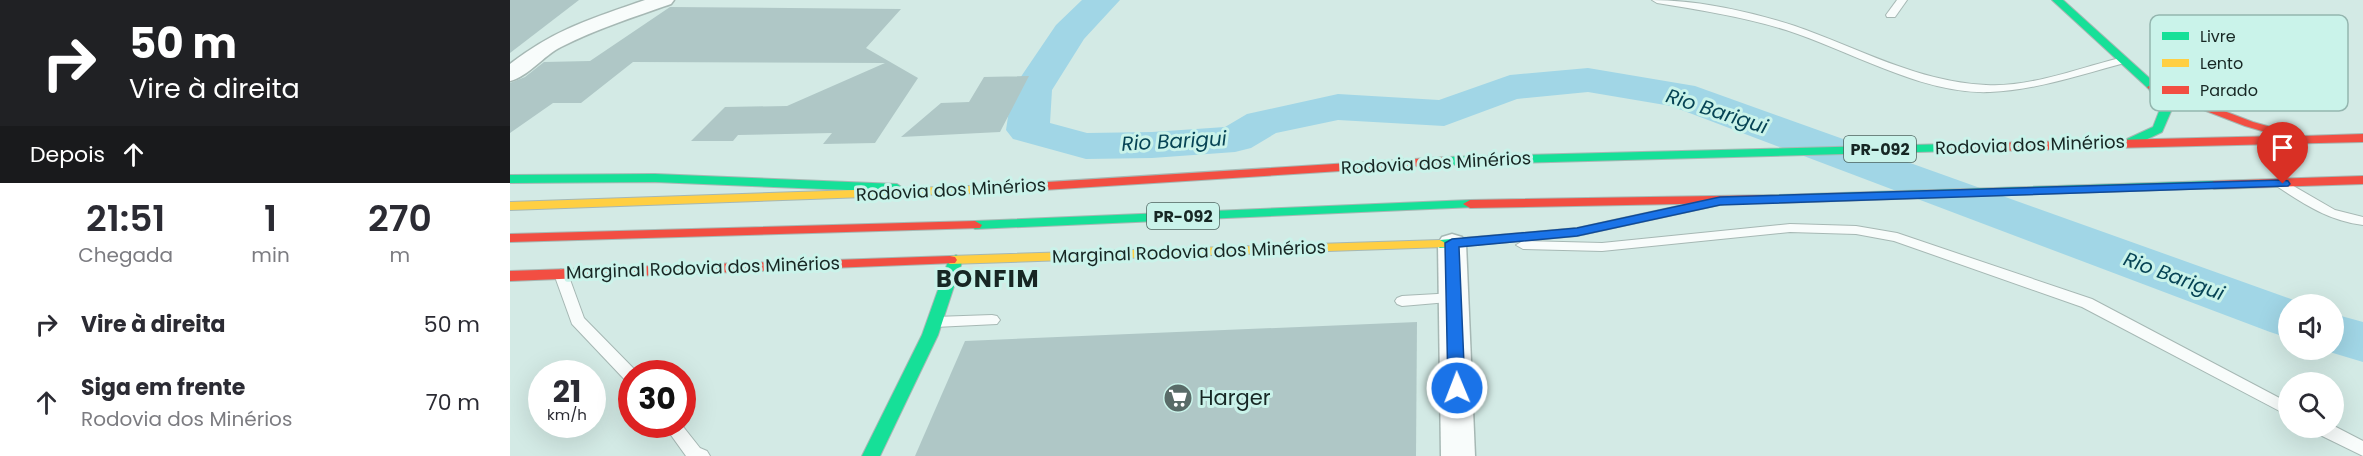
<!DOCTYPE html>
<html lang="pt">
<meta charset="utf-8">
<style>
:root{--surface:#fff;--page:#f7f7f7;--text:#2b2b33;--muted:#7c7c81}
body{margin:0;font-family:Poppins,sans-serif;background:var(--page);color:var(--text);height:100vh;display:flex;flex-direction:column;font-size:22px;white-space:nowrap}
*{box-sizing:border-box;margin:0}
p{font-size:20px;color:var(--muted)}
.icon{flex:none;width:33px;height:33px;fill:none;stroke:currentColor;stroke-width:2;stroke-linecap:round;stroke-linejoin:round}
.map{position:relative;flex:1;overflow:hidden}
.drawer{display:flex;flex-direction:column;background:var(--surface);width:510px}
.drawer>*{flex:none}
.hud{background:#202124;color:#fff;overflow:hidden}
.tools{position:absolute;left:1768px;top:294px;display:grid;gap:12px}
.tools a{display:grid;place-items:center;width:66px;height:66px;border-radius:50%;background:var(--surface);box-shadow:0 6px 24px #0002;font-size:30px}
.speed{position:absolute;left:18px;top:360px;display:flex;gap:12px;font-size:30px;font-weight:700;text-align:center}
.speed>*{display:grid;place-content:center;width:78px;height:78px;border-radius:50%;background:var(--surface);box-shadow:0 6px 24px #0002;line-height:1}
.speed small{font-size:15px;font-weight:400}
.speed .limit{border:9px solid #d22;background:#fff;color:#111}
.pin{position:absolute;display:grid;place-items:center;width:51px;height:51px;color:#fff;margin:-62px -26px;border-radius:50% 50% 50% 0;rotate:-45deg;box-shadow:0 0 6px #0007}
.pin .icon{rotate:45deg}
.me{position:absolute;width:66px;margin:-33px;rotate:359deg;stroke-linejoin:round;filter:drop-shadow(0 0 4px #0008)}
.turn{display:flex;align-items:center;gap:21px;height:126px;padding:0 30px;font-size:27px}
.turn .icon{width:78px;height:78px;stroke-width:2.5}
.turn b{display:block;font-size:42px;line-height:51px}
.then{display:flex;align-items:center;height:57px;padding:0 30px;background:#0003;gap:12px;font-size:22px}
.eta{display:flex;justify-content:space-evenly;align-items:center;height:102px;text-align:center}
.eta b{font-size:36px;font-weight:600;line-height:42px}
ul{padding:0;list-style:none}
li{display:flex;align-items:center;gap:18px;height:78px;padding:0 30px}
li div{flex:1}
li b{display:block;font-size:22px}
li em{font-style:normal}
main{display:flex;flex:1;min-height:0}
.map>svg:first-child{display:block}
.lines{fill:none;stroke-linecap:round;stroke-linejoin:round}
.river{fill:#a1d6e6;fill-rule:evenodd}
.building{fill:#afc7c6}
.lane-casing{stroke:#a6b8b4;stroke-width:2}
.street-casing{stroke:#a6b8b4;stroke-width:3}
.fast-casing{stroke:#a6b8b4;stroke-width:2}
.slow-casing{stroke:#a6b8b4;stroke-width:2}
.jam-casing{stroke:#a6b8b4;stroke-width:2}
.lane{fill:#f8fcfb;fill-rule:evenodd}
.street{fill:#f8fcfb;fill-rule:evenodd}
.fast{fill:#16e098;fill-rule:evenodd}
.slow{fill:#ffcf43;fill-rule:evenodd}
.jam{fill:#f24e42;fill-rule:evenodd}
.route{fill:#1a73e8;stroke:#114b97;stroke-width:1.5}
.labels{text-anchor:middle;stroke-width:6;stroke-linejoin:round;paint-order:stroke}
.shield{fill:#caf3ea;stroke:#4d645f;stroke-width:1.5}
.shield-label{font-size:16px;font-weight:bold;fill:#172724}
.street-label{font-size:18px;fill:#172724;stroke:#caf3ea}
.water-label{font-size:20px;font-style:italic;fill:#074455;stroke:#caf3ea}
.near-poi-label{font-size:21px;fill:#172724;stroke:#caf3ea;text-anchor:start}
.district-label{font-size:24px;font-weight:bold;letter-spacing:1.5px;fill:#172724;stroke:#caf3ea}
.key{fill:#caf3ea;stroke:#94b6af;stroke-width:1.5}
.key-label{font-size:16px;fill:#172724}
</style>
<main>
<section class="drawer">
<div class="hud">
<div class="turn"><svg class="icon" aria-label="right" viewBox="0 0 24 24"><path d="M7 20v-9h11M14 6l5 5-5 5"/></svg><div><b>50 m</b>Vire à direita</div></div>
<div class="then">Depois<svg class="icon" aria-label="ahead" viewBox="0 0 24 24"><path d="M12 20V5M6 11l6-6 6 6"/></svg></div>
</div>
<div class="eta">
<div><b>21:51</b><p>Chegada</p></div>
<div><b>1</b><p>min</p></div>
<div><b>270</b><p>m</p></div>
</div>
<ul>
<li><svg class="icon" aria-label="right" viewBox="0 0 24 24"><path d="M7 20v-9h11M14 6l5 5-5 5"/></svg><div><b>Vire à direita</b></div><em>50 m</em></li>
<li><svg class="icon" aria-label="ahead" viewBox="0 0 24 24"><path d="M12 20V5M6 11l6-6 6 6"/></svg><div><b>Siga em frente</b><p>Rodovia dos Minérios</p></div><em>70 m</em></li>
</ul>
</section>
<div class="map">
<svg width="1853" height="456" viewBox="0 0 1853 456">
<rect width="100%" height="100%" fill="#d3eae5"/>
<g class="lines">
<g class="river">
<polygon points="572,0 610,0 574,39 542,90 540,123 577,133 642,132 715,127 737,114 828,94 929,100 1000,75 1078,68 1185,86 1795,304 1779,304 1779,338 1760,332 1161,106 1078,92 1007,99 934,126 828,120 766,133 741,148 725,152 642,158 576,159 503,139 496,130 502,90 546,25"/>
<polygon points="1824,314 1853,322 1853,362 1813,350 1824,350"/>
</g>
</g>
<g class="building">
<polygon points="0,0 69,0 0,53"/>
<polygon points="160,7 391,9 356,48 408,78 365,143 313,144 322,133 228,135 223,141 181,141 215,107 277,106 375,63 123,62 71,103 43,103 0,133 0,83 15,77 34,62 80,61"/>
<polygon points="519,76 490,132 391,137 431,103 459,102 474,77"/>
<polygon points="907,322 906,456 405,456 455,341"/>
</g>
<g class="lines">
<g class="lane-casing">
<g id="lane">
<path d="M1142,0C1188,0 1242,12 1285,26C1348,48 1408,82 1476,85C1520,88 1571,67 1614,57L1619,60L1618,62C1573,74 1527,90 1480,92C1413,95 1339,50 1276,30C1234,17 1190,10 1147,3Z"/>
<polygon points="1387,0 1397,0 1385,17 1377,17 1376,15"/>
<path d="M1773,180L1825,210L1853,217V225C1820,221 1795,205 1768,187L1767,184Z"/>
<polygon points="1280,224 1346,226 1387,233 1582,299 1779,403 1779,416 1572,307 1384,241 1346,234 1280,232 1092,251 1013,249 1006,245 1013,241 1092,243"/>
<polygon points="51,269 58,274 74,318 128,373 122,374 122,383 116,381 62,324 44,274"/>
<polygon points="945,293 950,295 952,298 950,301 892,306 887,304 885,301 887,298 892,296"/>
<polygon points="482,315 487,316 490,320 487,324 425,327 420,326 417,322 420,318 425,317"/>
<polygon points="153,424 171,424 190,448 197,451 200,456 176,456"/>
<polygon points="1824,426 1853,441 1853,456 1806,433 1804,428"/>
</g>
</g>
<g class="street-casing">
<g id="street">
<path d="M135,0H164L161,4C124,17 86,29 51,47C33,56 19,76 0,81V64C45,29 83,18 135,0Z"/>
<polygon points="942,234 952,237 956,243 965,456 931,456 928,243 932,237"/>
</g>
</g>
<g class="fast-casing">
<g id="fast">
<polygon points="1542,0 1553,0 1647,85 1662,109 1652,132 1625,145 1617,145 1615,142 1617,139 1643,127 1650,109 1639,89"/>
<polygon points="1440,144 1446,148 1444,151 936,165 930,161 936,157"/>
<polygon points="145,174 387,184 393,188 387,192 145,182 0,183 0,175"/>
<polygon points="1704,181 1709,182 1710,185 1709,188 1266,203 1259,199 1266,195"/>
<polygon points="1209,197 1214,198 1216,201 1214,204 1067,236 930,248 923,244 930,240 1067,228"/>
<polygon points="960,200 967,204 965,207 465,229 458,225 465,221"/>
<polygon points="446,255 453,259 428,335 370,456 352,456 412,335 439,259"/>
</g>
</g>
<g class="slow-casing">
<g id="slow">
<polygon points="488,185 494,189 493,192 0,210 0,202"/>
<polygon points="930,240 937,244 935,247 440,264 433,260 440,256"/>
</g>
</g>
<g class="jam-casing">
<g id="jam">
<polygon points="1643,84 1743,122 1793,136 1853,134 1853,142 1440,152 1434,148 1440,144 1769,136 1735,126 1639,89 1637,87"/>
<polygon points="936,157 940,158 942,161 940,164 488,193 482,189 488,185"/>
<polygon points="1853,176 1853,184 1704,189 1698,185 1704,181"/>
<polygon points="1266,195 1273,199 1271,202 960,208 953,204 960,200"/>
<polygon points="465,221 472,225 470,228 0,242 0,234"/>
<polygon points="440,256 445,257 447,260 445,263 0,281 0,271"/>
</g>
</g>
<use href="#lane" class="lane"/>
<use href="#street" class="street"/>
<use href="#fast" class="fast"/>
<use href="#slow" class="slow"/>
<use href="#jam" class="jam"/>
</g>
<polygon class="route" points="1773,180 1778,181 1780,184 1778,186 1210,205 1067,236 949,247 955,388 952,393 941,393 938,388 935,243 942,239 1067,228 1210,197"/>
<defs>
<g id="supermarket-disc" transform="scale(1.5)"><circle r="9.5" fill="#596b68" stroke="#caf3ea"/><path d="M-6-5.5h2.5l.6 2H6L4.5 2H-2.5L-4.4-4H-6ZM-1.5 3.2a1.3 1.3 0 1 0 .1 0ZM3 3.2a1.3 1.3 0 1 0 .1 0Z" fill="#fff"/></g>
</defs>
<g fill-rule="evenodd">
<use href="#supermarket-disc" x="668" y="398"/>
</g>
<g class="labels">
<g class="shield">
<rect x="1334" y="136" width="72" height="26" rx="4.5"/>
<rect x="637" y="203" width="72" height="26" rx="4.5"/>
</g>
<g class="shield-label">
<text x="1370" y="155">PR-092</text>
<text x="673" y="222">PR-092</text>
</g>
<g class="street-label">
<text transform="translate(1520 145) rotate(-2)" y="6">Rodovia dos Minérios</text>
<text transform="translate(926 163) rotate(-3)" y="6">Rodovia dos Minérios</text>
<text transform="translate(441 190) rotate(-3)" y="6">Rodovia dos Minérios</text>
<text transform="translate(679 252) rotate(-2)" y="6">Marginal Rodovia dos Minérios</text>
<text transform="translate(193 268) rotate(-2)" y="6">Marginal Rodovia dos Minérios</text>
</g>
<g class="water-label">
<text transform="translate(1207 111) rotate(18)" y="7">Rio Barigui</text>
<text transform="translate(664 141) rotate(-3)" y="7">Rio Barigui</text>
<text transform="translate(1664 276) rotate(20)" y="7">Rio Barigui</text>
</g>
<g class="near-poi-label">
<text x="689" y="405">Harger</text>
</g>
<g class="district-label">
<text x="478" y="287">BONFIM</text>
</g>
</g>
<rect x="1640" y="15" width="198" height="96" rx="9" class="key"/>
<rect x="1652" y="32" width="27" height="8" fill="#16e098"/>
<rect x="1652" y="59" width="27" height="8" fill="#ffcf43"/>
<rect x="1652" y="86" width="27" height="8" fill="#f24e42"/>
<g class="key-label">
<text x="1690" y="42">Livre</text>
<text x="1690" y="69">Lento</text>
<text x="1690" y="96">Parado</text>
</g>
</svg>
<div class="tools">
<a><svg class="icon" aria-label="sound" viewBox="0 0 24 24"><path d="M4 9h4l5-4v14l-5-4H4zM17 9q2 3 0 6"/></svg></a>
<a><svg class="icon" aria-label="search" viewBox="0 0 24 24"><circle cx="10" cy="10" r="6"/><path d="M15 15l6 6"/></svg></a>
</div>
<div class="speed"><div>21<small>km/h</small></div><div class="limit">30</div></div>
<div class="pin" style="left:1773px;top:184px;background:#d93025"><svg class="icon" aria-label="arrive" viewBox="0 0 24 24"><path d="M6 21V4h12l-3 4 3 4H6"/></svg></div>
<svg class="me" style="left:947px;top:388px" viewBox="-20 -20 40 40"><circle r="17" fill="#1a73e8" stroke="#fff" stroke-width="3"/><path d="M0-11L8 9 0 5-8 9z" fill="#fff"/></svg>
</div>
</main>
